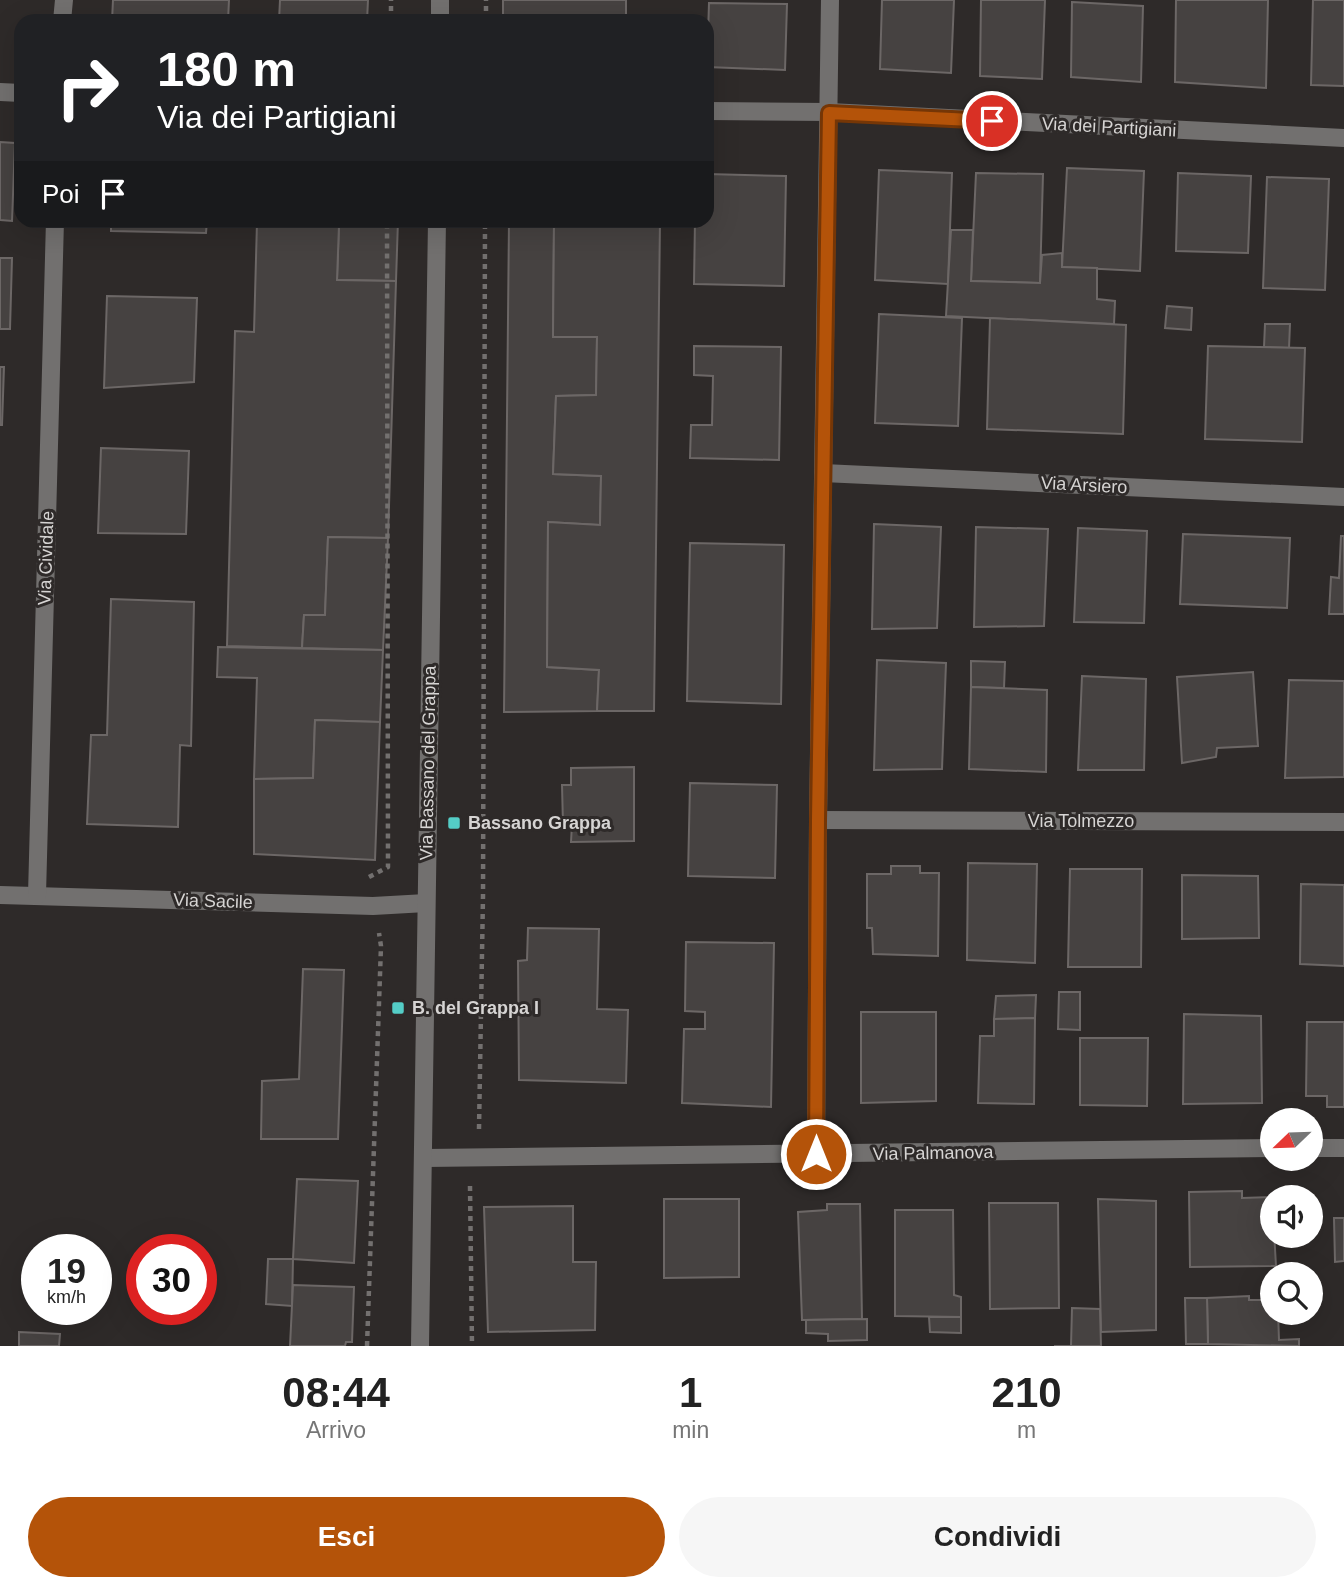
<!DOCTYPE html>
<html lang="it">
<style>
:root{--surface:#fff;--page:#f6f6f6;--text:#222;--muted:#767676;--accent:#b45309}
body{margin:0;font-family:Helvetica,sans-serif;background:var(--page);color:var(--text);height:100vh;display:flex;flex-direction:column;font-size:26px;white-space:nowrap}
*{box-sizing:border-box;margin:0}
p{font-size:23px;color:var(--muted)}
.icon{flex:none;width:38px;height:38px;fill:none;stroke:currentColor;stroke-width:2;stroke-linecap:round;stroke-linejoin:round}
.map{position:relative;height:1346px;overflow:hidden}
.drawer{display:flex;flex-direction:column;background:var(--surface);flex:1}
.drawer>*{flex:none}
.top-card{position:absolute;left:14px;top:14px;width:700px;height:214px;border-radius:21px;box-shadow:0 7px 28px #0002;background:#202124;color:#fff;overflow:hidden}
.needle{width:46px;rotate:247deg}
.controls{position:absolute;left:1260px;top:1108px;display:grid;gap:14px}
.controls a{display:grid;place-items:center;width:63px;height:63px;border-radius:50%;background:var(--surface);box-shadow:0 7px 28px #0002;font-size:35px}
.speed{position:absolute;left:21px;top:1234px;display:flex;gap:14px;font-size:35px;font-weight:700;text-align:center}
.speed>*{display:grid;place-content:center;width:91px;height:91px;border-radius:50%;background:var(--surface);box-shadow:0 7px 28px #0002;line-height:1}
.speed small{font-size:18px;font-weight:400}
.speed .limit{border:10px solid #d22;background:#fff;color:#111}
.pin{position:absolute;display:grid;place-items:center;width:60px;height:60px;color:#fff;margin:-30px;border:4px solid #fff;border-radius:50%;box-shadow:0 2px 7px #0007}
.me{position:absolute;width:77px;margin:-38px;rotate:0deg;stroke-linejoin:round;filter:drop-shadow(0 0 5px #0008)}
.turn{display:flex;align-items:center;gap:24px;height:147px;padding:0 28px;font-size:32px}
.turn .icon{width:91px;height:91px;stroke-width:2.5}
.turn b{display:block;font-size:49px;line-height:60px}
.then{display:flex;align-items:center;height:66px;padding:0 28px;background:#0003;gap:14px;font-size:26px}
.eta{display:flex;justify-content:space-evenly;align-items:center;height:119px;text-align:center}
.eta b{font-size:42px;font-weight:800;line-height:49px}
.button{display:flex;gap:14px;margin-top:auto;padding:14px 28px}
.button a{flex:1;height:80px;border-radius:42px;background:var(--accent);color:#fff;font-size:28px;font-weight:800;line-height:80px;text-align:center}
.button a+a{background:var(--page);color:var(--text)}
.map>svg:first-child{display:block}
.building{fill:#464241;stroke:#6c6766;stroke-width:2}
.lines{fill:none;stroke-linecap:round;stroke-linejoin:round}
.path{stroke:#73706f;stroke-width:4.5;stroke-dasharray:5 5;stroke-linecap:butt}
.minor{stroke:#72706f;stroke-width:18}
.route-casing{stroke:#753606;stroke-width:18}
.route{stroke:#b45309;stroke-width:12}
.poi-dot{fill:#54cdc6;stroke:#2e2a29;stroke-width:2.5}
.labels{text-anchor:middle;stroke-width:6;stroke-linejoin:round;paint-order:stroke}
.street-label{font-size:18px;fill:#d6d4d3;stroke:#2e2a29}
.poi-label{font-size:18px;font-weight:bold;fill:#d6d4d3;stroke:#2e2a29;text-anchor:start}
</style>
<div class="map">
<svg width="1344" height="1346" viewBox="0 0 1344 1346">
<rect width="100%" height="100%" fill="#2e2a29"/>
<g class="building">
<polygon points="113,0 229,0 228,21 112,21"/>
<polygon points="280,0 368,0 367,21 279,21"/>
<rect x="503" y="0" width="123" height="21"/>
<polygon points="882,0 954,0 951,73 880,69"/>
<polygon points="981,0 1045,0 1042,79 980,76"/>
<polygon points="1176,0 1268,0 1266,88 1175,82"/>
<polygon points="1313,0 1344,0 1344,86 1311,85"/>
<polygon points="1072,2 1143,6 1141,82 1071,77"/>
<polygon points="709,3 787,4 785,70 707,67"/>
<polygon points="0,142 15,143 12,221 0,220"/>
<polygon points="1067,168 1144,171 1140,271 1062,267"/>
<polygon points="879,170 952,173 948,284 875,280"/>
<polygon points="976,173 1043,174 1040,283 971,281"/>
<polygon points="1178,173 1251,176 1248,253 1176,251"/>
<polygon points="707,174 786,176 784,286 694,284 695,220 707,220"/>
<polygon points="1267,177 1329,179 1325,290 1263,288"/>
<polygon points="111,220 207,220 206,233 111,231"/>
<polygon points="285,220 398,220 396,281 337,280 339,225 285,223"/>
<polygon points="509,220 606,220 606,224 554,222 553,337 597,337 596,395 556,396 553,474 601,476 600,525 548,522 547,667 599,670 597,711 504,712"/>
<polygon points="606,220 660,220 654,711 597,711 599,670 547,667 548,522 600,525 601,476 553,474 556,396 596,395 597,337 553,337 554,222 606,224"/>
<polygon points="257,222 339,225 337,280 396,281 388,538 328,537 325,615 304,615 302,648 227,646 235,331 254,332"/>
<polygon points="951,230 973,230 971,281 1040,283 1042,255 1062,253 1062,267 1097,268 1097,299 1115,301 1114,324 946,316"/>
<polygon points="0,258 12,258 10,329 0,329"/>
<polygon points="107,296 197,298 194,382 104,388"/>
<polygon points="1167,306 1192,308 1191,330 1165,328"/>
<polygon points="879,314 962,318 958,426 875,423"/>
<polygon points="990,318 1126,325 1123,434 987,429"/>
<polygon points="1265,324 1290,324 1289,348 1264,347"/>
<polygon points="694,346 781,347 779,460 690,458 691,425 712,425 713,376 694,375"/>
<polygon points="1208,346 1305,348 1302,442 1205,439"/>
<polygon points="0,367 4,367 2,425 0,425"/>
<polygon points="101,448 189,451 186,534 98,533"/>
<polygon points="874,524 941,527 937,628 872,629"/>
<polygon points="976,527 1048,529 1044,626 974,627"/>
<polygon points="1078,528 1147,531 1144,623 1074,622"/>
<polygon points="1183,534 1290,538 1287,608 1180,604"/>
<polygon points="1341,536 1344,536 1344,614 1329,614 1331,577 1339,578"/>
<polygon points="328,537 388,538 383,650 302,648 304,615 325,615"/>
<polygon points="690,543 784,545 781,704 687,701"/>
<polygon points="111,599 194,602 191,746 180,745 178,827 87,824 91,735 107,735"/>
<polygon points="218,647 383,650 380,722 315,720 313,778 254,779 257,678 217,677"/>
<polygon points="877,660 946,663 942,769 874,770"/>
<polygon points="971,661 1005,662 1004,688 971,687"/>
<polygon points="1253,672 1258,746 1217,748 1216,757 1182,763 1177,677"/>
<polygon points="1082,676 1146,679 1144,770 1078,770"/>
<polygon points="1289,680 1344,681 1344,777 1285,778"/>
<polygon points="971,687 1047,690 1046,772 969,769"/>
<polygon points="315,720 380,722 375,860 254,854 254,779 313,778"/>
<polygon points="634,767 634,841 571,842 572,824 563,825 562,785 571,785 571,768"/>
<polygon points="690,783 777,785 775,878 688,876"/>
<polygon points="968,863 1037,864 1035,963 967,960"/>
<polygon points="891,866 920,866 920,873 939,873 938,956 873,954 872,928 867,928 867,874 891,874"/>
<polygon points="1070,869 1142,869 1141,967 1068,967"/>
<polygon points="1182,875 1258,876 1259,938 1182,939"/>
<polygon points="1301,884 1344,885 1344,966 1300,964"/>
<polygon points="528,928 599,929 597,1009 628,1010 626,1083 519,1080 518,961 527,960"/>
<polygon points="686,942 774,943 771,1107 682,1103 684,1029 705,1029 705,1012 685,1011"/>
<polygon points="303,969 344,970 338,1139 261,1139 262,1081 299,1079"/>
<polygon points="1059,992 1080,992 1080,1030 1058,1029"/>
<polygon points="1036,995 1035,1018 994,1019 996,996"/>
<polygon points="861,1012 936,1012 936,1101 861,1103"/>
<polygon points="1184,1014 1261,1016 1262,1103 1183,1104"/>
<polygon points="1035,1018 1034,1104 978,1103 980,1036 994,1036 994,1019"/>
<polygon points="1307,1022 1344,1022 1344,1107 1327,1107 1327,1096 1306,1096"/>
<polygon points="1080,1038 1148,1038 1147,1106 1080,1105"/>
<polygon points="297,1179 358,1181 354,1263 293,1259"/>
<polygon points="1242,1191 1242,1198 1276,1197 1272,1197 1276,1266 1190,1267 1189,1192"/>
<polygon points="664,1199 739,1199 739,1277 664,1278"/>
<polygon points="1098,1199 1156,1201 1156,1330 1101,1332"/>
<polygon points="989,1203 1058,1203 1059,1308 990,1309"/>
<polygon points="827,1204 860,1204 862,1319 802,1320 798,1212 827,1210"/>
<polygon points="573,1206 573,1262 596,1262 595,1330 488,1332 484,1207"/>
<polygon points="895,1210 953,1210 954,1295 961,1297 961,1317 895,1316"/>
<polygon points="1334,1218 1344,1218 1344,1261 1335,1262"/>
<polygon points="268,1259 293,1259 292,1306 266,1304"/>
<polygon points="293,1285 354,1287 352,1342 346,1342 345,1346 290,1346"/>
<polygon points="1249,1296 1249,1300 1272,1300 1272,1312 1278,1312 1279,1340 1299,1339 1299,1346 1208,1344 1207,1298"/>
<polygon points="1185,1298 1207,1298 1208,1344 1186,1344"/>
<polygon points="1072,1308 1100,1309 1101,1346 1054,1346 1071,1346"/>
<polygon points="929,1317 961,1317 961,1333 930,1332"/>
<polygon points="867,1319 867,1340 828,1341 828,1334 806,1333 806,1320"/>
<polygon points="19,1332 60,1334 59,1346 19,1346"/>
</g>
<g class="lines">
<g class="path">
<polyline points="391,21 391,0"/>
<polyline points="486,21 486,0"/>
<polyline points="369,877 388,867 387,220"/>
<polyline points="479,1129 483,896 485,220"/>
<polyline points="470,1186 472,1346"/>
<polyline points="367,1346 381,946 379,933"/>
</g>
<g class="minor">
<polyline points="62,21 64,0"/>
<polyline points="440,21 440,0"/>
<polyline points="0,92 21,93"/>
<polyline points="707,111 829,112 1344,138"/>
<polyline points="823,473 1344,497"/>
<polyline points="818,820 1344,822"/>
<polyline points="0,895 373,906 426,903"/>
<polyline points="37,895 55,220"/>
<polyline points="1311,1148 1344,1148"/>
<polyline points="816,1154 818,820 830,0"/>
<polyline points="425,1158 1272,1148"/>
<polyline points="420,1346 437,220"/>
</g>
</g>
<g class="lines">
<g class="route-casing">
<polyline id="route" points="816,1154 818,820 829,113 992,121"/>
</g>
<use href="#route" class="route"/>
</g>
<g class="poi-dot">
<rect x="447" y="816" width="14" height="14" rx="3.5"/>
<rect x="391" y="1001" width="14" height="14" rx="3.5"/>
</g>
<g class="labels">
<g class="street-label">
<text transform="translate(1109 127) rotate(3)" y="6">Via dei Partigiani</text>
<text transform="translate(1084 485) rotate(3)" y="6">Via Arsiero</text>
<text transform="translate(46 558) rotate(-88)" y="6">Via Cividale</text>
<text transform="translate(428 763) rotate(-89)" y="6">Via Bassano del Grappa</text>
<text x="1081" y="827">Via Tolmezzo</text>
<text transform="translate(213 901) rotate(2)" y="6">Via Sacile</text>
<text transform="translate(933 1153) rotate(-1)" y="6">Via Palmanova</text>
</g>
<g class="poi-label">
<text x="468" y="829">Bassano Grappa</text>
<text x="412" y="1014">B. del Grappa I</text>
</g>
</g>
</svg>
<div class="controls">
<a><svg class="needle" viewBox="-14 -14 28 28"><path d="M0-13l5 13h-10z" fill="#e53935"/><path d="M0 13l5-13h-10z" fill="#767676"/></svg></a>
<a><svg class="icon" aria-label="sound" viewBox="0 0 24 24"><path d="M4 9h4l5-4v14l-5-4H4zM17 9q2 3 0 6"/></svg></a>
<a><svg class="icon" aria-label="search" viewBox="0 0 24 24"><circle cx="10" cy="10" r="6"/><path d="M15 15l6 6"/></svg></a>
</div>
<div class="speed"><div>19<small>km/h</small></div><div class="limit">30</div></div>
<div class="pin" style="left:992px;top:121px;background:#d93025"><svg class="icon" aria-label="arrive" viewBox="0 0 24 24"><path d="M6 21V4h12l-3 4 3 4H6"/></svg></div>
<svg class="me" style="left:816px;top:1154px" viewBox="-20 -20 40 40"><circle r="17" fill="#b45309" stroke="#fff" stroke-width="3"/><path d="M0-11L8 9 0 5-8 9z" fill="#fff"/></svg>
<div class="top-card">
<div class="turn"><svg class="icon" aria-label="right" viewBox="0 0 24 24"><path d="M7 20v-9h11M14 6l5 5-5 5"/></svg><div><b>180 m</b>Via dei Partigiani</div></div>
<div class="then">Poi<svg class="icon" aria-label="arrive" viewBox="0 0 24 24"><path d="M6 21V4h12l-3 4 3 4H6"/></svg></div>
</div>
</div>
<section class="drawer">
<div class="eta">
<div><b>08:44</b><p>Arrivo</p></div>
<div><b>1</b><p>min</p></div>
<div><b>210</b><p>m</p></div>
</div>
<div class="button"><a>Esci</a><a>Condividi</a></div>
</section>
